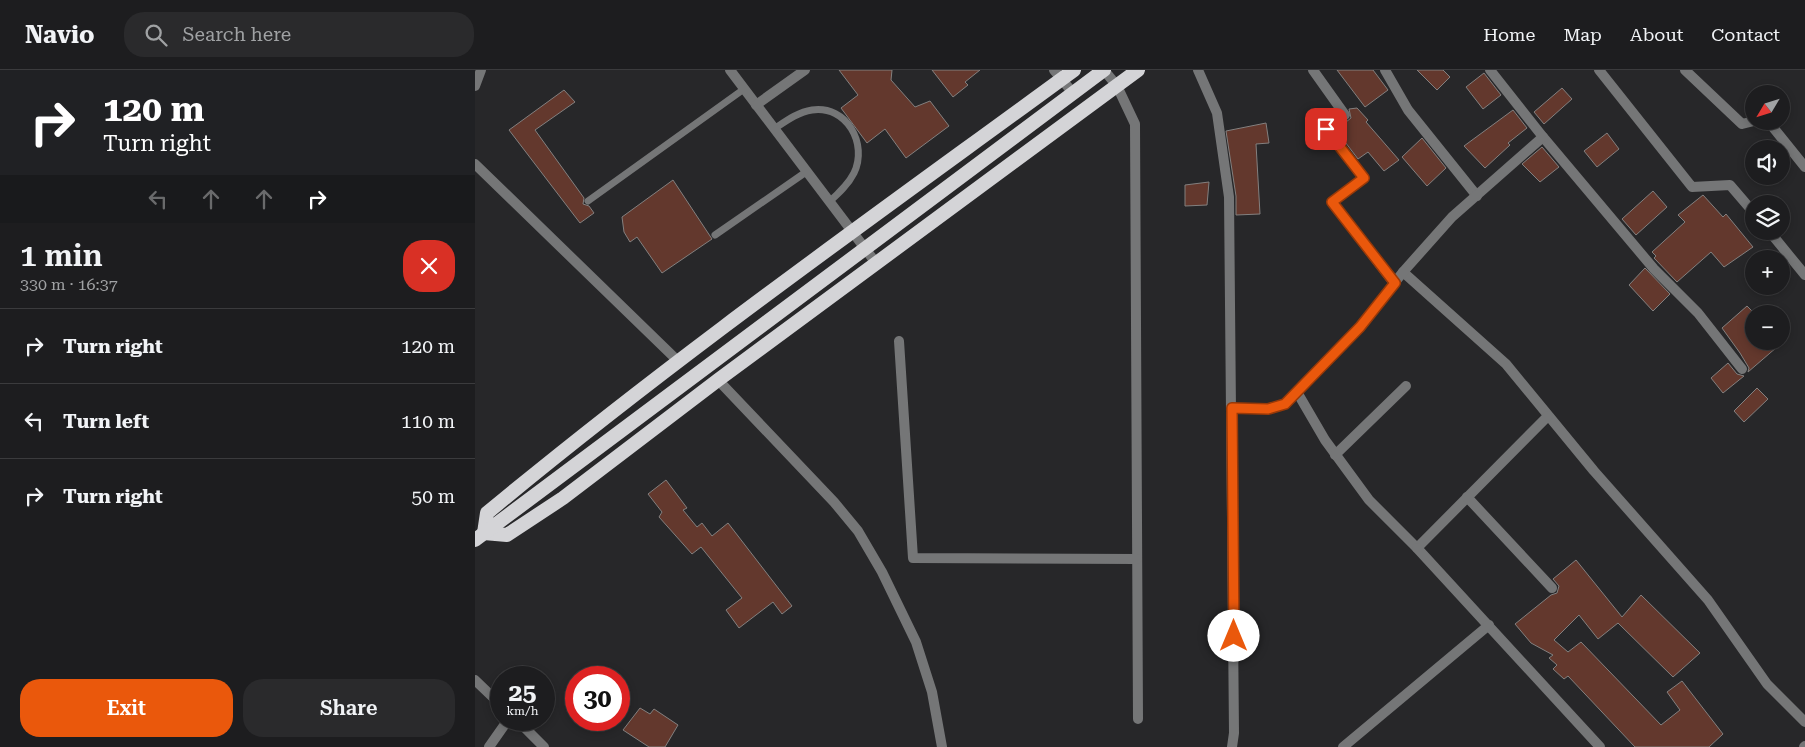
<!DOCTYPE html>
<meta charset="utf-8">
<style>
:root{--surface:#1d1d1f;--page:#2a2a2c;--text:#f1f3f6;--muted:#a0a2a4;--line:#3b3b3d;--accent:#ea580c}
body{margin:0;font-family:"Roboto Serif",serif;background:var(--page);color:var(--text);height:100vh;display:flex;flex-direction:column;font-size:19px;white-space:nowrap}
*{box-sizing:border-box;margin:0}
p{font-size:16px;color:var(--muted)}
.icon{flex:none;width:28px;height:28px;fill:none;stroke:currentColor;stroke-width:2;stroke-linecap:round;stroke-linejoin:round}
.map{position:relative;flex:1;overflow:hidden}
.drawer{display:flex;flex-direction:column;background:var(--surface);width:475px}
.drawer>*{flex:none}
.top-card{background:#202124;color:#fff;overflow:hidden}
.needle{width:32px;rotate:232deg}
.controls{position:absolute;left:1270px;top:15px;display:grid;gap:10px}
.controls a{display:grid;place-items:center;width:45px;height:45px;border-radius:50%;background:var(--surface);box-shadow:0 2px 8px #0003,0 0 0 1px var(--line);font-size:25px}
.speed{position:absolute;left:15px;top:596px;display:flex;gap:10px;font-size:25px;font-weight:700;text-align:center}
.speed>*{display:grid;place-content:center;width:65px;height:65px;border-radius:50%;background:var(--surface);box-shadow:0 2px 8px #0003,0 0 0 1px var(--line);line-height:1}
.speed small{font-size:12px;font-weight:400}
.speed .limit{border:8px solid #d22;background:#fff;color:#111}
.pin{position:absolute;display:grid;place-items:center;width:42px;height:42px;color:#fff;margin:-21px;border-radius:10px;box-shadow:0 2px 8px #0006}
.me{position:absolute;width:55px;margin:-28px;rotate:0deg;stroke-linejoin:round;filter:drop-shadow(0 0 4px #0008)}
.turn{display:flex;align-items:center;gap:18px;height:105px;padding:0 20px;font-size:22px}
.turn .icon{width:65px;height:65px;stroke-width:2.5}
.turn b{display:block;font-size:35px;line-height:42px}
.lanes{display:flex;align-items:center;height:48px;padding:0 20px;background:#0003;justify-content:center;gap:25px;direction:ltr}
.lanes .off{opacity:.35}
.round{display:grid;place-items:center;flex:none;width:52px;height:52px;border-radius:20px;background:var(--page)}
.head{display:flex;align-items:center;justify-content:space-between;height:85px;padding:0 20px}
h1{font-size:30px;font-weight:600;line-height:38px}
.cta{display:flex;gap:10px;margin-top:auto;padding:10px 20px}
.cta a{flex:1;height:58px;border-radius:20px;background:var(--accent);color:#fff;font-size:20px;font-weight:600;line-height:58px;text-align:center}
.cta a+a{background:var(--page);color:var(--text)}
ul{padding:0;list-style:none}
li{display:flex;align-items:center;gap:15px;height:75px;padding:0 20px;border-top:1px solid var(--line)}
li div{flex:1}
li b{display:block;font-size:19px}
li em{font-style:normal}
header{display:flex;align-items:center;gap:30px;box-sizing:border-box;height:70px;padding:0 25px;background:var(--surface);border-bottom:1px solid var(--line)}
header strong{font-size:24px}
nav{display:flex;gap:28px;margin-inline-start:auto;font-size:18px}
.search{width:350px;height:45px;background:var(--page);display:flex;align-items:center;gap:12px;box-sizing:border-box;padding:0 18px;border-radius:20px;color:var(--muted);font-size:19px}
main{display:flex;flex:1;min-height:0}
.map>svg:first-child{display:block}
.building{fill:#63382d;stroke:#83807f}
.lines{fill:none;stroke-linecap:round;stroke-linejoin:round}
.service{stroke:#757677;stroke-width:7}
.minor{stroke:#757677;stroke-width:10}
.trunk{stroke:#d4d4d7;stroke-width:14}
.route-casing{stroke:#983908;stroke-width:12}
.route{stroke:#ea580c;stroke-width:9}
</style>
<header>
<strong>Navio</strong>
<div class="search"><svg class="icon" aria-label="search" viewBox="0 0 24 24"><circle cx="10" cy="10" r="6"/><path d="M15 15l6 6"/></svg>Search here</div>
<nav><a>Home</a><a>Map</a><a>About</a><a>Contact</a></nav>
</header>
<main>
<section class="drawer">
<div class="top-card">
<div class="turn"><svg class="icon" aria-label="right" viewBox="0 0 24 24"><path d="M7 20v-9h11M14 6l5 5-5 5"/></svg><div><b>120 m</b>Turn right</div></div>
<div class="lanes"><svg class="icon off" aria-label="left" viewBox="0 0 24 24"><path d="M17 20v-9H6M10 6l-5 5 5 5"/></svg><svg class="icon off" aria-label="ahead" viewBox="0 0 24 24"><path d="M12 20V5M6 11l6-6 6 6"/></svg><svg class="icon off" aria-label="ahead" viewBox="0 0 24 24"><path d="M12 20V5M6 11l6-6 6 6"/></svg><svg class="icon" aria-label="right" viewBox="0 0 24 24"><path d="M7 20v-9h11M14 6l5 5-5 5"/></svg></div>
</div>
<div class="head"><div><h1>1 min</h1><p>330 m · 16:37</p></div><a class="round" style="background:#d93025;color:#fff"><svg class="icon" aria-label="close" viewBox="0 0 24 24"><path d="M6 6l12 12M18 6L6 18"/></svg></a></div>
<ul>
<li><svg class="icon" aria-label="right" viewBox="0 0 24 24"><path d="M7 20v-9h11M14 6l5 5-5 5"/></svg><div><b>Turn right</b></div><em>120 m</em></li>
<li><svg class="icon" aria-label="left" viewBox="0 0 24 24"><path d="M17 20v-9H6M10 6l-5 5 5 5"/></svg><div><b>Turn left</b></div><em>110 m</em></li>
<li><svg class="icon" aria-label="right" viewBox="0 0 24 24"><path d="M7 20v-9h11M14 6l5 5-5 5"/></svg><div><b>Turn right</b></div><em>50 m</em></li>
</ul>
<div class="cta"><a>Exit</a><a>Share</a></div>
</section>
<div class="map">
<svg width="1330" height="677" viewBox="0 0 1330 677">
<rect width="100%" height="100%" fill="#272729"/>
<g class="building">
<polygon points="364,0 417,0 416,10 440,37 455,31 474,56 431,88 410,59 392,73 366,38 383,25"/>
<polygon points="457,0 505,0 490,12 493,15 478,27"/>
<polygon points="862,0 898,0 913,20 890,37"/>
<polygon points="942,0 968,0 975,7 962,20"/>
<polygon points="1009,3 1026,25 1008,39 991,17"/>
<polygon points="1087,18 1097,29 1069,54 1059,42"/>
<polygon points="89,20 100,32 60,60 109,128 108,134 114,136 119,143 105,153 34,60"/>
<polygon points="882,38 893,50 891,52 924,90 909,101 893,82 883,89 861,60 876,48 874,39"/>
<polygon points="1038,40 1052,58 1033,73 1035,75 1010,98 989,76"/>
<polygon points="791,53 794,73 781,74 785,144 761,145 761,126 751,61"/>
<polygon points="1132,63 1144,79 1122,97 1109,81"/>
<polygon points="947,68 971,98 952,116 927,87"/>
<polygon points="1067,77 1084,97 1065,112 1047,94"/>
<polygon points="198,110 237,169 187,203 162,167 155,172 149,162 147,147"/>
<polygon points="734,112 732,135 710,136 710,115"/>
<polygon points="1178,121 1192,137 1161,165 1147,149"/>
<polygon points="1228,125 1248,147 1251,144 1278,177 1249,197 1236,182 1202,212 1179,188 1181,186 1177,182 1210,152 1203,145"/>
<polygon points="1170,198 1195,224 1178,241 1154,215"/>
<polygon points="1272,236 1279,243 1279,271 1309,271 1273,302 1274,298 1265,283 1247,258"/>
<polygon points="1253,293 1262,304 1269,306 1248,323 1236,308"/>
<polygon points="1282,318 1293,329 1269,352 1259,341"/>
<polygon points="191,410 212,438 208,440 222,457 227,453 237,466 253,453 317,536 307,544 298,532 264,558 251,540 267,528 226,477 217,484 184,447 187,442 173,424"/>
<polygon points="1101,490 1147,547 1166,525 1225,583 1198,607 1143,553 1123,569 1104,545 1079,570 1093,582 1106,572 1186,655 1205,640 1192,622 1207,611 1248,664 1234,677 1160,677 1093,606 1089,609 1078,599 1082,595 1074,588 1078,585 1056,573 1040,554 1076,525 1082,523 1084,516 1078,509"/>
<polygon points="165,638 175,644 179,639 203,655 190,677 174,677 148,660"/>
</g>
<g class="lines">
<g class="service">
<path d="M299,59C311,51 323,42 337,40C372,35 393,74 379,103C373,115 363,124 354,132"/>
<polyline points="113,131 269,19"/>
<polyline points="240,165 331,102"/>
</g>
<g class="minor">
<polyline points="255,0 401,193"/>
<polyline points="579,0 598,23"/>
<polyline points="629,0 642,16 660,54 663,649"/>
<polyline points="723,0 742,43 754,127 759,663 757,677"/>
<polyline points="838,0 870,45 851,59 889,108 857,132 919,213"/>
<polyline points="910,0 933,40 1002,126"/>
<polyline points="1124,0 1217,117 1255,115 1279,143"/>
<polyline points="1210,0 1267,54 1279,51"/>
<polyline points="0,16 6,0"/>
<polyline points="281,35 330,0"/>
<polyline points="1293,51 1330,97"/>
<polyline points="1068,67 1179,199 1223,243 1267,299"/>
<polyline points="0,94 204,292"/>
<polyline points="1294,161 1330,205"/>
<polyline points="928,202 1031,294 1119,401 1233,530 1292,614 1330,652"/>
<polyline points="424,271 438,488 662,489"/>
<polyline points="243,310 359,432 383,461 407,502 441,572 457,622 467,677"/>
<polyline points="822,322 850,370 894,430 942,478 1073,346"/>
<polyline points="757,338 793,339 810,334 885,257 928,202 977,147 1068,67 1015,0"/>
<polyline points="860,385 931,316"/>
<polyline points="992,427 1077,518"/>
<polyline points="942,478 1125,677"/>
<polyline points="0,610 26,635"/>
<polyline points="42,650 69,677"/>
<polyline points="14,677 33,650"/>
<polyline points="868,677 1014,555"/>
<polyline points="1329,677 1330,676"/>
</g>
<g class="trunk">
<path d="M599,0C401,145 201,286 12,443L9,463L32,465L88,428L243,310L663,0"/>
<polyline points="0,470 629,0"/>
</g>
</g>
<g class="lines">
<g class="route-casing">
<polyline id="route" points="759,566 757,338 793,339 810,334 885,257 920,213 857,132 889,108 851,59"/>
</g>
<use href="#route" class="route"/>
</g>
</svg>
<div class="controls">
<a><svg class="needle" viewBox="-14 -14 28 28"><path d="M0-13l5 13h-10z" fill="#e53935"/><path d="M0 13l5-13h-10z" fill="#a0a2a4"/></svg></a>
<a><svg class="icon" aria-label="sound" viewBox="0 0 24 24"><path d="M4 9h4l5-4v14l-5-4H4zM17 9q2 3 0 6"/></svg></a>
<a><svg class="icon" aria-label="layers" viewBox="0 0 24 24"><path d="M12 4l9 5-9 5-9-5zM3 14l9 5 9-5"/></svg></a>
<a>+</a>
<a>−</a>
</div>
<div class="speed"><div>25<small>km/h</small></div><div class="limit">30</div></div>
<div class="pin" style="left:851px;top:59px;background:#d93025"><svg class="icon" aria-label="arrive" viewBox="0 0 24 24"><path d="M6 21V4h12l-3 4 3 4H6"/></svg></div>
<svg class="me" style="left:759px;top:566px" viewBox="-20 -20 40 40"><circle r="19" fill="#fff"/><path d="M0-13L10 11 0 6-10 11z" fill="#ea580c"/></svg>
</div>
</main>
